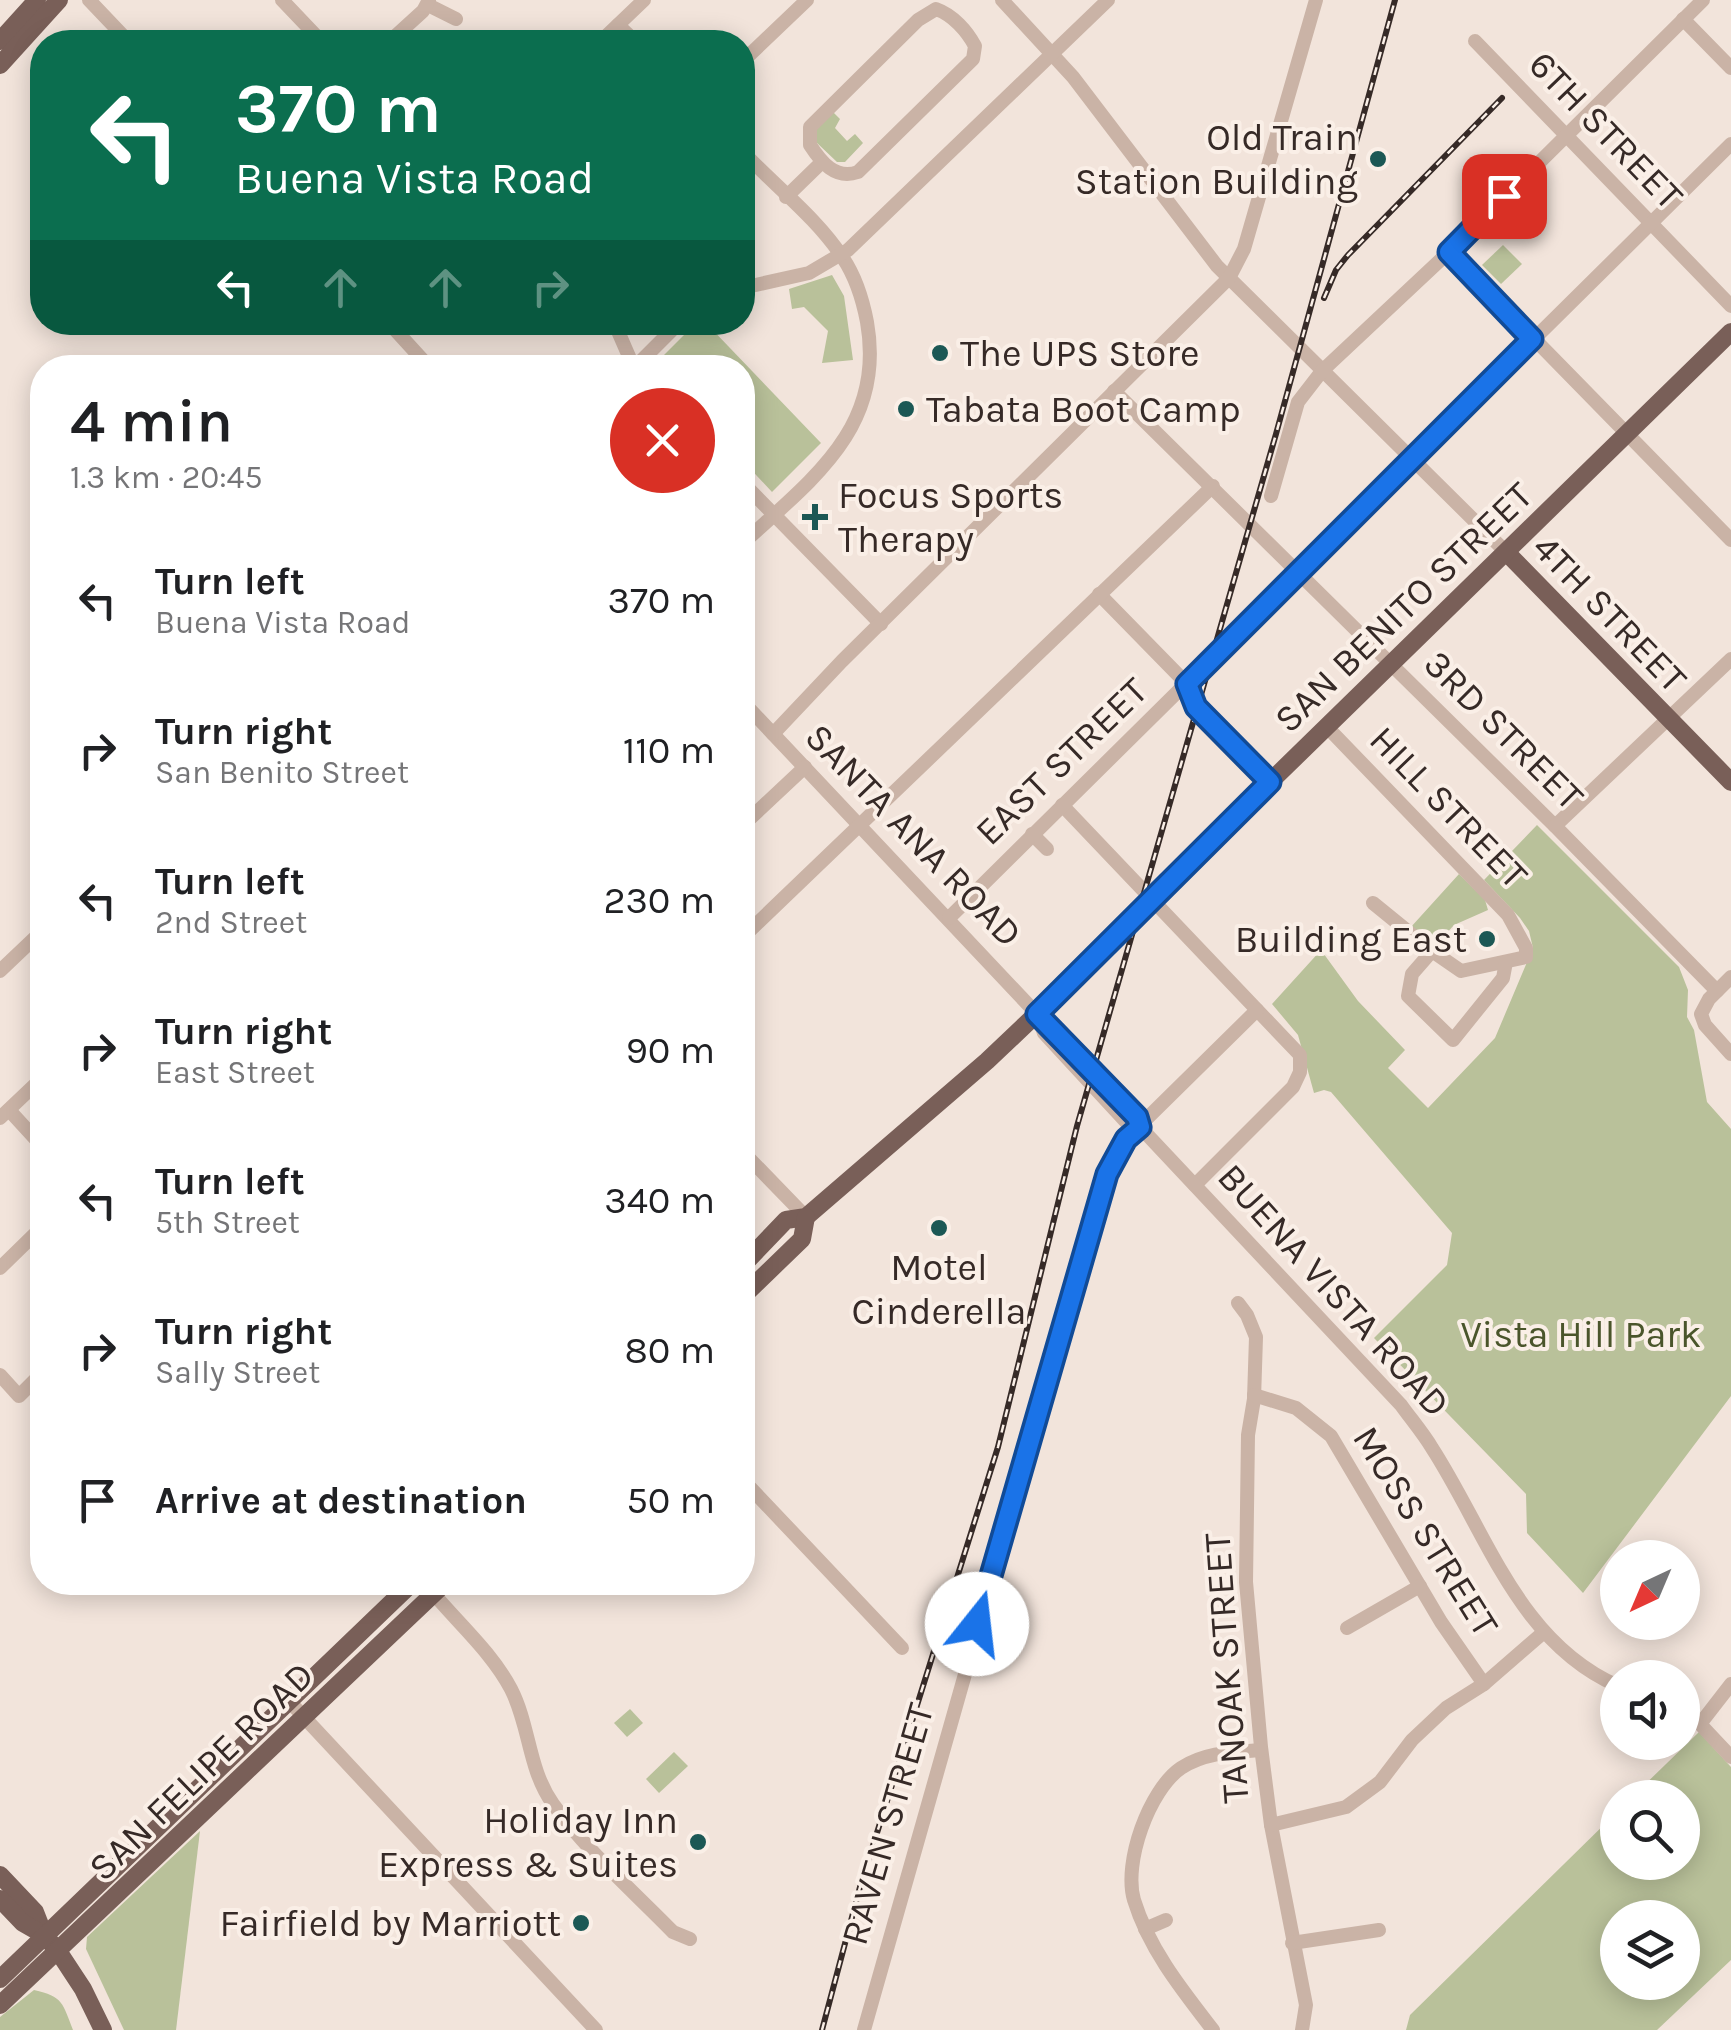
<!DOCTYPE html>
<meta charset="utf-8">
<style>
:root{--surface:#fff;--page:#f6f6f6;--text:#202124;--muted:#757577}
body{margin:0;font-family:Karla,sans-serif;background:var(--page);color:var(--text);height:100vh;display:flex;flex-direction:column;font-size:38px;white-space:nowrap}
*{box-sizing:border-box;margin:0}
p{font-size:32px;color:var(--muted)}
.icon{flex:none;width:55px;height:55px;fill:none;stroke:currentColor;stroke-width:2;stroke-linecap:round;stroke-linejoin:round}
.map{position:relative;flex:1;overflow:hidden}
.panel{position:absolute;left:30px;top:355px;width:725px;height:1240px;display:flex;flex-direction:column;background:var(--surface);border-radius:40px;box-shadow:0 5px 25px #0003}
.panel>*{flex:none}
.banner{position:absolute;left:30px;top:30px;width:725px;height:305px;border-radius:40px;box-shadow:0 5px 25px #0003;background:#0b6e4f;color:#fff;overflow:hidden}
.needle{width:65px;rotate:224deg}
.controls{position:absolute;left:1600px;top:1540px;display:grid;gap:20px}
.controls a{display:grid;place-items:center;width:100px;height:100px;border-radius:50%;background:var(--surface);box-shadow:0 5px 25px #0003;font-size:50px}
.pin{position:absolute;display:grid;place-items:center;width:85px;height:85px;color:#fff;margin:-42px;border-radius:20px;box-shadow:0 5px 15px #0006}
.me{position:absolute;width:110px;margin:-55px;rotate:16deg;stroke-linejoin:round;filter:drop-shadow(0 0 8px #0008)}
.turn{display:flex;align-items:center;gap:35px;height:210px;padding:0 40px;font-size:45px}
.turn .icon{width:130px;height:130px;stroke-width:2.5}
.turn b{display:block;font-size:70px;line-height:85px}
.lanes{display:flex;align-items:center;height:95px;padding:0 40px;background:#0003;justify-content:center;gap:50px;direction:ltr}
.lanes .off{opacity:.35}
.round{display:grid;place-items:center;flex:none;width:105px;height:105px;border-radius:52px;background:var(--page)}
.headline{display:flex;align-items:center;justify-content:space-between;height:170px;padding:0 40px}
h1{font-size:60px;font-weight:600;line-height:75px}
ul{padding:0;list-style:none}
li{display:flex;align-items:center;gap:30px;height:150px;padding:0 40px}
li div{flex:1}
li b{display:block;font-size:38px}
li em{font-style:normal}
.map>svg:first-child{display:block}
.green{fill:#b9c19a;fill-rule:evenodd}
.lines{fill:none;stroke-linecap:round;stroke-linejoin:round}
.minor{stroke:#cab3a6;stroke-width:14}
.major{stroke:#795f58;stroke-width:18}
.rail-casing{stroke:#362a27;stroke-width:6}
.rail{stroke:#faefe7;stroke-width:2.5;stroke-dasharray:8;stroke-linecap:butt}
.route-casing{stroke:#114b97;stroke-width:25}
.route{stroke:#1a73e8;stroke-width:18}
.poi-dot{fill:#1c5855;stroke:#faefe7;stroke-width:4}
.labels{text-anchor:middle;stroke-width:8;stroke-linejoin:round;paint-order:stroke}
.street-label{font-size:38px;fill:#362a27;stroke:#faefe7}
.poi-label{font-size:38px;fill:#362a27;stroke:#faefe7;text-anchor:end}
.park-label{font-size:38px;fill:#4a552b;stroke:#faefe7}
</style>
<div class="map">
<svg width="1731" height="2030" viewBox="0 0 1731 2030">
<rect width="100%" height="100%" fill="#f2e4db"/>
<g class="green">
<polygon points="833,112 840,119 835,128 847,141 855,134 863,143 845,162 837,162 816,142 815,130"/>
<polygon points="1503,245 1522,264 1501,284 1482,265"/>
<polygon points="832,275 844,296 853,360 822,363 828,331 804,307 792,309 789,289"/>
<polygon points="696,323 706,323 821,443 772,492 743,461 742,368 652,367"/>
<polygon points="1537,825 1679,967 1688,990 1687,1017 1694,1030 1707,1102 1731,1129 1731,1396 1583,1593 1527,1533 1526,1494 1374,1338 1447,1265 1452,1233 1331,1092 1324,1090 1314,1093 1298,1035 1272,1004 1321,950 1358,1001 1405,1050 1388,1068 1428,1108 1495,1038 1533,948 1529,931 1520,918 1484,880"/>
<polygon points="1459,874 1485,900 1488,910 1454,925 1434,947 1411,927"/>
<polygon points="630,1709 643,1723 627,1737 614,1723"/>
<path d="M1699,1732L1731,1767V1960L1657,2030H1406L1410,2015L1617,1812L1618,1862H1682V1798L1632,1797ZM1618,1918H1682V1982H1618Z"/>
<polygon points="674,1752 688,1766 659,1793 646,1779"/>
<polygon points="200,1831 176,2030 124,2030 86,1949 87,1937"/>
<path d="M34,1990C63,1996 63,2004 73,2030H0V2017Z"/>
</g>
<g class="lines">
<g class="minor">
<polyline points="89,0 129,42"/>
<polyline points="282,0 322,42"/>
<polyline points="1002,0 1073,77 1217,266 1507,553"/>
<polyline points="428,5 456,19"/>
<path d="M936,9C953,15 967,31 975,46L973,59L858,172C835,180 821,162 810,145V127L918,20Z"/>
<polyline points="1683,19 1731,68"/>
<polyline points="618,25 636,42"/>
<polyline points="1475,41 1731,306"/>
<polyline points="389,42 423,11 429,0"/>
<polyline points="600,42 644,0"/>
<polyline points="742,62 807,0"/>
<path d="M742,151C775,186 817,218 843,258C855,276 863,301 867,322C886,428 811,480 742,544"/>
<polyline points="786,197 822,162"/>
<polyline points="1449,252 1731,540"/>
<polyline points="742,288 809,273 848,250 1108,0"/>
<polyline points="388,322 430,368"/>
<polyline points="614,322 634,368 680,322"/>
<polyline points="1114,391 1555,826 1717,991"/>
<polyline points="742,482 881,624"/>
<polyline points="1271,496 1298,402 1322,371 1449,252 1703,0"/>
<polyline points="1099,594 1187,684 1196,707 1270,782"/>
<polyline points="742,701 1037,1014"/>
<polyline points="1327,727 1508,915 1526,948 1526,957 1461,971 1432,951"/>
<polyline points="773,734 842,661 1229,278 1244,249 1316,0"/>
<polyline points="1062,805 1300,1055 1300,1072 1293,1087 1195,1185"/>
<polyline points="742,826 805,767"/>
<polyline points="1555,826 1731,659"/>
<polyline points="1032,834 1047,849"/>
<polyline points="1373,903 1432,951 1412,974 1408,996 1453,1040 1503,978 1506,962"/>
<polyline points="949,918 1731,144"/>
<polyline points="742,938 1213,486"/>
<polyline points="0,971 42,931"/>
<polyline points="1731,977 1709,999 1701,1014 1705,1025 1731,1054"/>
<polyline points="9,1110 42,1146"/>
<polyline points="0,1118 42,1078"/>
<path d="M1140,1127L1128,1124L1044,1033L1037,1014L1137,1117L1140,1127L1401,1405C1411,1419 1423,1433 1432,1448C1487,1533 1518,1642 1618,1686"/>
<polyline points="742,1151 806,1217"/>
<polyline points="0,1268 42,1227"/>
<polyline points="1238,1303 1247,1315 1256,1337 1254,1399 1248,1435 1246,1582 1261,1747 1271,1825 1306,2005 1302,2030"/>
<polyline points="0,1375 19,1396 42,1373"/>
<polyline points="1254,1395 1296,1408 1331,1436 1441,1622 1484,1684"/>
<polyline points="742,1479 902,1648"/>
<path d="M424,1582C452,1618 490,1649 511,1689C530,1726 528,1769 553,1804C586,1850 633,1891 673,1932L690,1939"/>
<polyline points="1347,1628 1420,1586"/>
<polyline points="289,1701 596,2030"/>
<polyline points="1682,1714 1700,1724 1731,1757"/>
<polyline points="1700,1724 1731,1684"/>
<polyline points="1271,1825 1346,1807 1380,1782 1412,1740 1446,1708 1484,1684 1544,1632"/>
<polyline points="1145,1929 1166,1920"/>
<polyline points="1292,1943 1379,1930"/>
<polyline points="864,2030 1107,1174 1126,1139 1257,1010"/>
<path d="M1213,2030C1182,1990 1149,1949 1134,1900C1123,1863 1149,1790 1181,1768C1205,1752 1234,1752 1261,1750"/>
</g>
<g class="major">
<polyline points="0,41 37,0"/>
<polyline points="0,65 59,0"/>
<polyline points="1507,553 1731,782"/>
<polyline points="742,1266 786,1220 806,1217 987,1061 1105,949 1270,782 1731,332"/>
<polyline points="742,1297 802,1239 806,1217"/>
<polyline points="0,1875 35,1912 44,1935"/>
<polyline points="0,1899 23,1923 44,1935 58,1951 83,1989 103,2030"/>
<polyline points="0,1979 413,1582"/>
<polyline points="0,2005 446,1582"/>
</g>
<g class="rail-casing">
<g id="rail">
<polyline points="1324,298 1336,270 1348,255 1502,98"/>
<polyline points="822,2030 860,1887 998,1447 1077,1126 1276,434 1395,0"/>
</g>
</g>
<use href="#rail" class="rail"/>
</g>
<g class="lines">
<g class="route-casing">
<polyline id="route" points="977,1624 1107,1174 1126,1139 1140,1127 1137,1117 1037,1014 1270,782 1196,707 1187,684 1532,339 1449,252 1504,196"/>
</g>
<use href="#route" class="route"/>
</g>
<g class="poi-dot">
<circle cx="1378" cy="159" r="10"/>
<circle cx="940" cy="353" r="10"/>
<circle cx="906" cy="409" r="10"/>
<path d="M810 502h10v10h10v10h-10v10h-10v-10h-10v-10h10z"/>
<circle cx="1487" cy="939" r="10"/>
<circle cx="939" cy="1228" r="10"/>
<circle cx="698" cy="1842" r="10"/>
<circle cx="581" cy="1923" r="10"/>
</g>
<g class="labels">
<g class="street-label">
<text transform="translate(1606 130) rotate(46)" y="13">6TH STREET</text>
<text transform="translate(1403 607) rotate(-44)" y="13">SAN BENITO STREET</text>
<text transform="translate(1610 613) rotate(46)" y="13">4TH STREET</text>
<text transform="translate(1504 730) rotate(45)" y="13">3RD STREET</text>
<text transform="translate(1061 761) rotate(-44)" y="13">EAST STREET</text>
<text transform="translate(1449 807) rotate(46)" y="13">HILL STREET</text>
<text transform="translate(914 835) rotate(46)" y="13">SANTA ANA ROAD</text>
<text transform="translate(1334 1290) rotate(48)" y="13">BUENA VISTA ROAD</text>
<text transform="translate(1426 1531) rotate(58)" y="13">MOSS STREET</text>
<text transform="translate(1226 1668) rotate(-94)" y="13">TANOAK STREET</text>
<text transform="translate(201 1771) rotate(-44)" y="13">SAN FELIPE ROAD</text>
<text transform="translate(887 1824) rotate(-74)" y="13">RAVEN STREET</text>
</g>
<g class="poi-label">
<text x="1358" y="150">Old Train<tspan x="1358" dy="44">Station Building</tspan></text>
<text x="960" y="366" text-anchor="start">The UPS Store</text>
<text x="926" y="422" text-anchor="start">Tabata Boot Camp</text>
<text x="838" y="508" text-anchor="start">Focus Sports<tspan x="838" dy="44">Therapy</tspan></text>
<text x="1467" y="952">Building East</text>
<text x="939" y="1280" text-anchor="middle">Motel<tspan x="939" dy="44">Cinderella</tspan></text>
<text x="678" y="1833">Holiday Inn<tspan x="678" dy="44">Express &amp; Suites</tspan></text>
<text x="561" y="1936">Fairfield by Marriott</text>
</g>
<g class="park-label">
<text x="1581" y="1347">Vista Hill Park</text>
</g>
</g>
</svg>
<div class="controls">
<a><svg class="needle" viewBox="-14 -14 28 28"><path d="M0-13l5 13h-10z" fill="#e53935"/><path d="M0 13l5-13h-10z" fill="#757577"/></svg></a>
<a><svg class="icon" aria-label="sound" viewBox="0 0 24 24"><path d="M4 9h4l5-4v14l-5-4H4zM17 9q2 3 0 6"/></svg></a>
<a><svg class="icon" aria-label="search" viewBox="0 0 24 24"><circle cx="10" cy="10" r="6"/><path d="M15 15l6 6"/></svg></a>
<a><svg class="icon" aria-label="layers" viewBox="0 0 24 24"><path d="M12 4l9 5-9 5-9-5zM3 14l9 5 9-5"/></svg></a>
</div>
<div class="pin" style="left:1504px;top:196px;background:#d93025"><svg class="icon" aria-label="arrive" viewBox="0 0 24 24"><path d="M6 21V4h12l-3 4 3 4H6"/></svg></div>
<svg class="me" style="left:977px;top:1624px" viewBox="-20 -20 40 40"><circle r="19" fill="#fff"/><path d="M0-13L10 11 0 6-10 11z" fill="#1a73e8"/></svg>
<div class="banner">
<div class="turn"><svg class="icon" aria-label="left" viewBox="0 0 24 24"><path d="M17 20v-9H6M10 6l-5 5 5 5"/></svg><div><b>370 m</b>Buena Vista Road</div></div>
<div class="lanes"><svg class="icon" aria-label="left" viewBox="0 0 24 24"><path d="M17 20v-9H6M10 6l-5 5 5 5"/></svg><svg class="icon off" aria-label="ahead" viewBox="0 0 24 24"><path d="M12 20V5M6 11l6-6 6 6"/></svg><svg class="icon off" aria-label="ahead" viewBox="0 0 24 24"><path d="M12 20V5M6 11l6-6 6 6"/></svg><svg class="icon off" aria-label="right" viewBox="0 0 24 24"><path d="M7 20v-9h11M14 6l5 5-5 5"/></svg></div>
</div>
<section class="panel">
<div class="headline"><div><h1>4 min</h1><p>1.3 km · 20:45</p></div><a class="round" style="background:#d93025;color:#fff"><svg class="icon" aria-label="close" viewBox="0 0 24 24"><path d="M6 6l12 12M18 6L6 18"/></svg></a></div>
<ul>
<li><svg class="icon" aria-label="left" viewBox="0 0 24 24"><path d="M17 20v-9H6M10 6l-5 5 5 5"/></svg><div><b>Turn left</b><p>Buena Vista Road</p></div><em>370 m</em></li>
<li><svg class="icon" aria-label="right" viewBox="0 0 24 24"><path d="M7 20v-9h11M14 6l5 5-5 5"/></svg><div><b>Turn right</b><p>San Benito Street</p></div><em>110 m</em></li>
<li><svg class="icon" aria-label="left" viewBox="0 0 24 24"><path d="M17 20v-9H6M10 6l-5 5 5 5"/></svg><div><b>Turn left</b><p>2nd Street</p></div><em>230 m</em></li>
<li><svg class="icon" aria-label="right" viewBox="0 0 24 24"><path d="M7 20v-9h11M14 6l5 5-5 5"/></svg><div><b>Turn right</b><p>East Street</p></div><em>90 m</em></li>
<li><svg class="icon" aria-label="left" viewBox="0 0 24 24"><path d="M17 20v-9H6M10 6l-5 5 5 5"/></svg><div><b>Turn left</b><p>5th Street</p></div><em>340 m</em></li>
<li><svg class="icon" aria-label="right" viewBox="0 0 24 24"><path d="M7 20v-9h11M14 6l5 5-5 5"/></svg><div><b>Turn right</b><p>Sally Street</p></div><em>80 m</em></li>
<li><svg class="icon" aria-label="arrive" viewBox="0 0 24 24"><path d="M6 21V4h12l-3 4 3 4H6"/></svg><div><b>Arrive at destination</b></div><em>50 m</em></li>
</ul>
</section>
</div>
